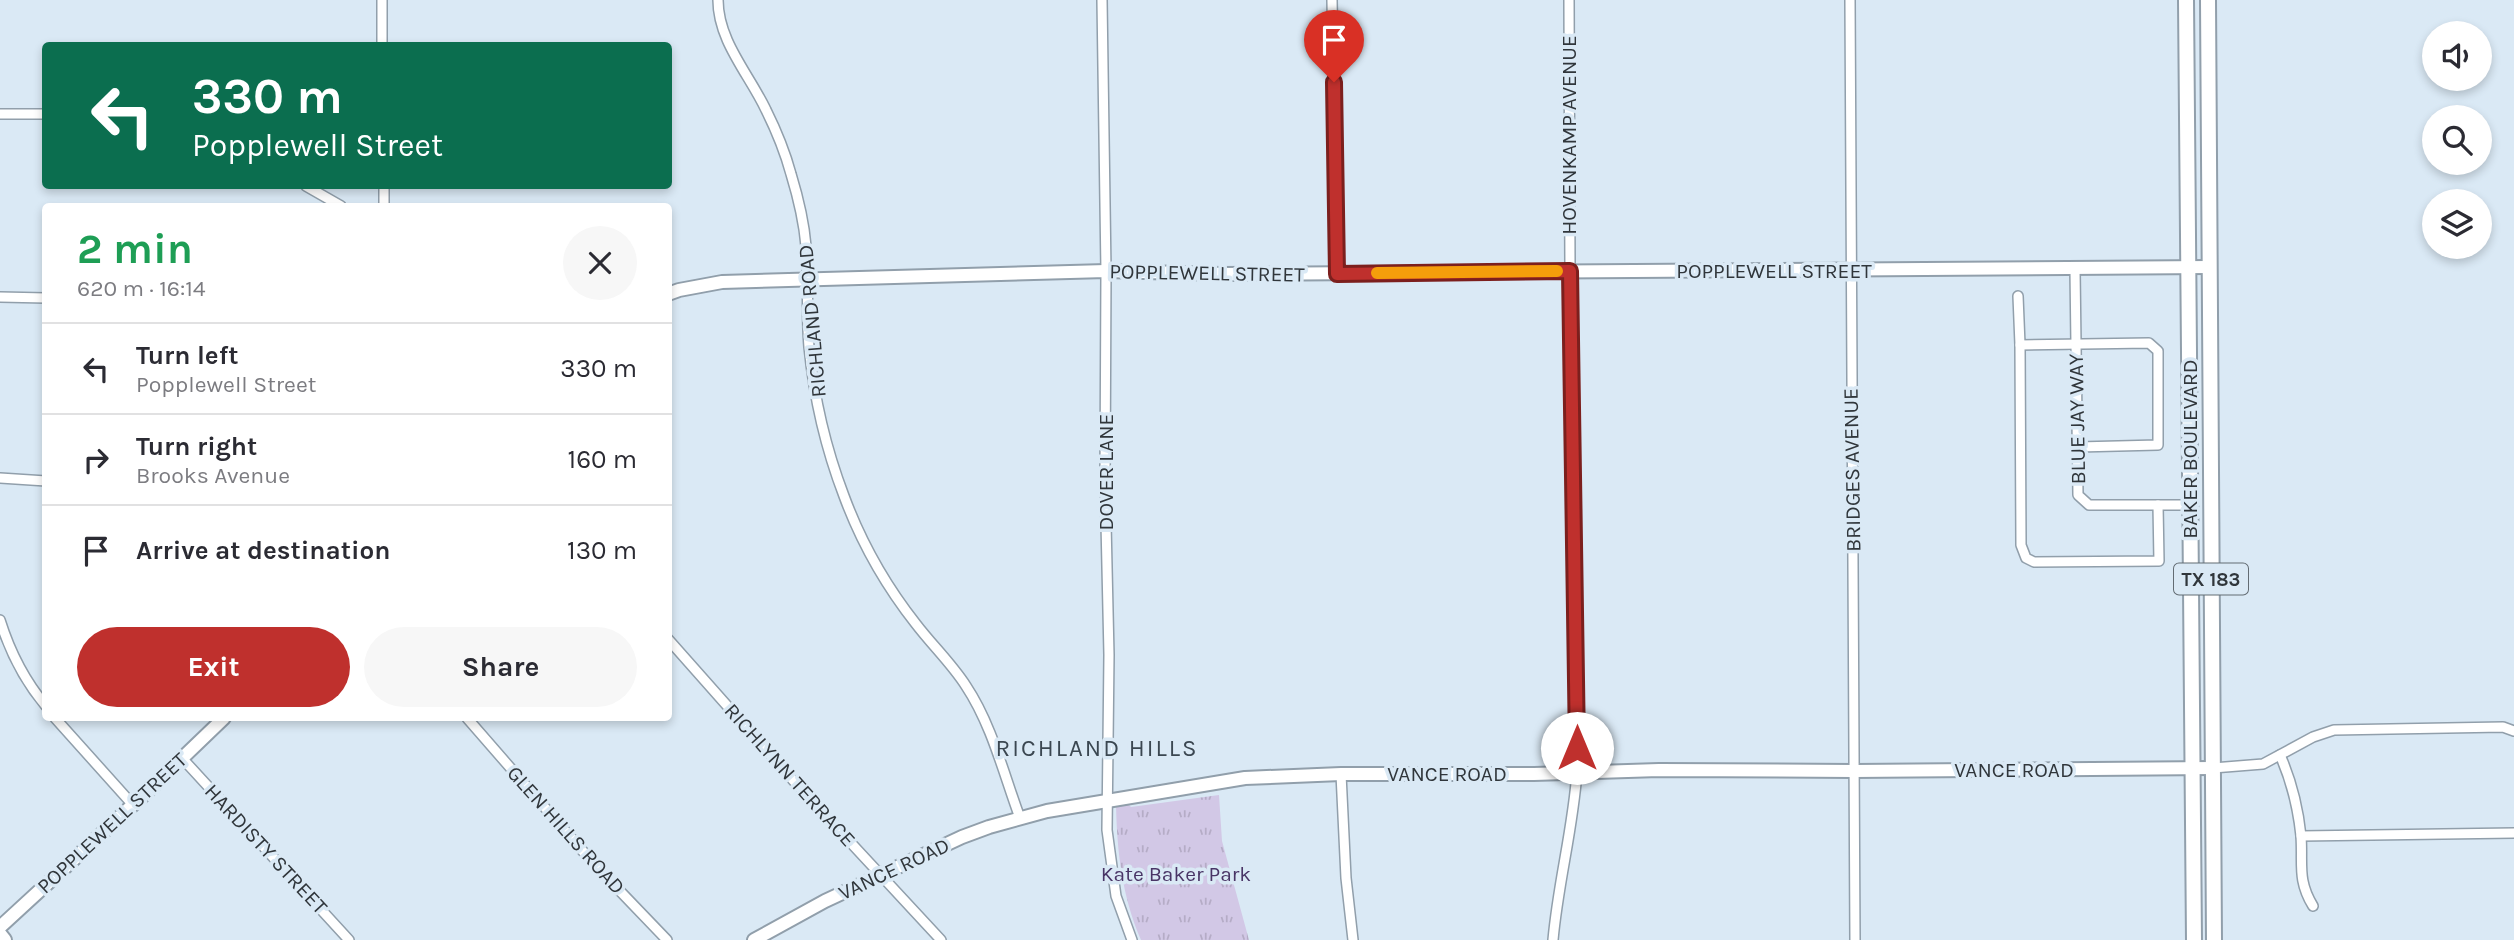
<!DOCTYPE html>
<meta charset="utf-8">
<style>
:root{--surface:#fff;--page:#f7f7f7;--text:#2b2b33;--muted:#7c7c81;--line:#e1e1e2;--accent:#bf302d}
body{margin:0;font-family:Karla,sans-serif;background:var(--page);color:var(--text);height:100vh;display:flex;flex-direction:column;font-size:26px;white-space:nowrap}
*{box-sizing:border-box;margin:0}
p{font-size:23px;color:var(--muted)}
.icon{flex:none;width:38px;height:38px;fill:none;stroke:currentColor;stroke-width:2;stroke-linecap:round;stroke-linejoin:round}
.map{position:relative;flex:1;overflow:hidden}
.panel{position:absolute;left:42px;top:203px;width:630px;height:518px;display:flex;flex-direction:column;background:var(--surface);border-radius:7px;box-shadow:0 4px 10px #0003}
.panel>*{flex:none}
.top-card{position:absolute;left:42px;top:42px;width:630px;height:147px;border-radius:7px;box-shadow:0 4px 10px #0003;background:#0b6e4f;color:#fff;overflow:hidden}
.fabs{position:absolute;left:2422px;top:21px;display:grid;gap:14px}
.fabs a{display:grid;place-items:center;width:70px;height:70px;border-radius:50%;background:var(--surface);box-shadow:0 4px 10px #0003;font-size:35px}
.pin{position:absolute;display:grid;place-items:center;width:60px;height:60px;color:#fff;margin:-72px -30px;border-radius:50% 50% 50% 0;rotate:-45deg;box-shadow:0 0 7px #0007}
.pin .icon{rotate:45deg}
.me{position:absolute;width:77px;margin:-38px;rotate:0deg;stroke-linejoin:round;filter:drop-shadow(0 0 5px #0008)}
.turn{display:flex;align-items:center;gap:24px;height:147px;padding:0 35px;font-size:32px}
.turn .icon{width:91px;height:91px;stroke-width:2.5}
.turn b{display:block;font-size:49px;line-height:60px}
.round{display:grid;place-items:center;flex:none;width:74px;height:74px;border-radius:37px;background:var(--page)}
.headline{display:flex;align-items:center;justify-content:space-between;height:119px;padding:0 35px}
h1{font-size:42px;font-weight:700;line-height:52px;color:#1e9e55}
.action{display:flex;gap:14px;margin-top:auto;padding:14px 35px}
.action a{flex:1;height:80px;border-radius:42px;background:var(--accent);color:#fff;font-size:28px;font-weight:700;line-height:80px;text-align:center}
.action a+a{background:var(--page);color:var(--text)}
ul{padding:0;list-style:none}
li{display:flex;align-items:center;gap:21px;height:91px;padding:0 35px;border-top:2px solid var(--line)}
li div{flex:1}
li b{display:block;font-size:26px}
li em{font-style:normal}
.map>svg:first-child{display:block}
.park{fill:url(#park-tufts)}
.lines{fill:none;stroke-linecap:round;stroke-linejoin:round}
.street-casing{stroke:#919fab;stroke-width:12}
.secondary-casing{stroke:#919fab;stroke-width:16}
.primary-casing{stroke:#919fab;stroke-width:18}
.street{stroke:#fff;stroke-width:9}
.secondary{stroke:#fff;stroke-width:12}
.primary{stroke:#fff;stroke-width:14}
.route-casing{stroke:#7c1f1d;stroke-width:18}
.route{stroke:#bf302d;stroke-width:12}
.slow{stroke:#f59e0b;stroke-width:12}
.labels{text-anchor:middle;stroke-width:7;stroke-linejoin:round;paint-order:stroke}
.shield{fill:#dae9f5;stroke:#636c73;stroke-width:2}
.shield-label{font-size:19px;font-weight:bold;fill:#30363b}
.street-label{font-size:21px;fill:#30363b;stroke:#dae9f5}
.park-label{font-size:21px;fill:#493566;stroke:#dae9f5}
.quarter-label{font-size:24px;letter-spacing:2px;fill:#3b4751;stroke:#dae9f5}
</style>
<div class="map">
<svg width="2514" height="940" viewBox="0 0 2514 940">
<defs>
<pattern id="park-tufts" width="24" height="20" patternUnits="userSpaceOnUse" patternTransform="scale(1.75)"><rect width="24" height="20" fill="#d2c8e6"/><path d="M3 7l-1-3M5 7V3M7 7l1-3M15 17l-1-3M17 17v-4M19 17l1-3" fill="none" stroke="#b5acc6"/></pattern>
</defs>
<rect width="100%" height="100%" fill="#dae9f5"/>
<path class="park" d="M1219,795L1222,841L1249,940H1141C1122,896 1117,852 1116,805L1126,802L1131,807Z"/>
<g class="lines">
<g class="street-casing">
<g id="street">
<polyline points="382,0 382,46"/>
<path d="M718,0C718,41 749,74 766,110C776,130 785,152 791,174C798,197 804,222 806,246C809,280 806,313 809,347C814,397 826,449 844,496C861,542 886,586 916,624C932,645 952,664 966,686C992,725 1004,775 1020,818"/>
<polyline points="1102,0 1106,271 1105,479 1109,655 1107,830 1116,896 1132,940"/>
<polyline points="1332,0 1337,274"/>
<polyline points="1850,0 1855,940"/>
<polyline points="0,114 46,114"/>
<polyline points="306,186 341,206"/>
<polyline points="384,186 384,206"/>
<polyline points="2075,270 2078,495 2089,505 2191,505"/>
<polyline points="2018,296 2020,345 2149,343 2158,351 2158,445 2078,447"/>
<polyline points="0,297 46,298"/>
<polyline points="2020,345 2021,545 2026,558 2034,562 2159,561 2158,505"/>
<polyline points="0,478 46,481"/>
<path d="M0,620C10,652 24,680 46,706"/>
<polyline points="668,639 800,788 941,940"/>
<polyline points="55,718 133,805"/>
<polyline points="467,718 594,864 667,940"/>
<path d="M2280,755C2292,782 2298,807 2301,836C2303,864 2297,880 2313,906"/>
<polyline points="182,758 349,940"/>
<polyline points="2213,768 2263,764 2313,737 2334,730 2503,727 2514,731"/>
<polyline points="1341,774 1346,878 1353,940"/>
<polyline points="2301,836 2514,833"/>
<path d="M1553,940C1558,883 1573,829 1577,772L1570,271L1569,0"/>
</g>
</g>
<g class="secondary-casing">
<g id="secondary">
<polyline points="668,294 679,290 722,282 1106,271 1221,274 2210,267"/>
<polyline points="0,927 148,791 224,718"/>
<polyline points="754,940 825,901 962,837 989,827 1047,811 1245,778 1341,774 1534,774 1659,770 1854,771 2213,768"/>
</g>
</g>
<g class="primary-casing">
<g id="primary">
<polyline points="2186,0 2194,940"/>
<polyline points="2208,0 2214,940"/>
<polyline points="0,935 4,940"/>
</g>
</g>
<use href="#street" class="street"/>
<use href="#secondary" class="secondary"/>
<use href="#primary" class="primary"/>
</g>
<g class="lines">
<g class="route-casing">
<polyline id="route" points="1334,82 1337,274 1570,271 1577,748"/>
</g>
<use href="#route" class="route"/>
<polyline class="slow" points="1377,273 1557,271"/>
</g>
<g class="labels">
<rect class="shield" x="2174" y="563.5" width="74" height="31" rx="5"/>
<g class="shield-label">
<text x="2211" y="586">TX 183</text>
</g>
<g class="street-label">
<text transform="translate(1569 135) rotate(-90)" y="7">HOVENKAMP AVENUE</text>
<text x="1774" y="278">POPPLEWELL STREET</text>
<text transform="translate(1207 273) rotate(1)" y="7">POPPLEWELL STREET</text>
<text transform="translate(812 321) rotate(-95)" y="7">RICHLAND ROAD</text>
<text transform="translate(2077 419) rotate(-91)" y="7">BLUE JAY WAY</text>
<text transform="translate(2190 449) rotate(-90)" y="7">BAKER BOULEVARD</text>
<text transform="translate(1852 470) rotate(-91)" y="7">BRIDGES AVENUE</text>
<text transform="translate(1106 472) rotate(-90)" y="7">DOVER LANE</text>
<text x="2014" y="777">VANCE ROAD</text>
<text x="1447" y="781">VANCE ROAD</text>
<text transform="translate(790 775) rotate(48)" y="7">RICHLYNN TERRACE</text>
<text transform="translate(112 823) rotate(-43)" y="7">POPPLEWELL STREET</text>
<text transform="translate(566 830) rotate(48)" y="7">GLEN HILLS ROAD</text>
<text transform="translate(266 849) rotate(47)" y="7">HARDISTY STREET</text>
<text transform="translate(894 869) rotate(-25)" y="7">VANCE ROAD</text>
</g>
<g class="park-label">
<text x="1176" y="881">Kate Baker Park</text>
</g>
<g class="quarter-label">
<text x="1097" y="756">RICHLAND HILLS</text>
</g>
</g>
</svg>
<div class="fabs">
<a><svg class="icon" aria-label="sound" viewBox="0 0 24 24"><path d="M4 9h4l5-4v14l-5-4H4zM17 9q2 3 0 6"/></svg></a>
<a><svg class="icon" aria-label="search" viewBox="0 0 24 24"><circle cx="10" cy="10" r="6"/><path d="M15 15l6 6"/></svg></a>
<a><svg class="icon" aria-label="layers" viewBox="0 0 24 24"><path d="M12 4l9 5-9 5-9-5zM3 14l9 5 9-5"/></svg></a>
</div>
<div class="pin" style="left:1334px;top:82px;background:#d93025"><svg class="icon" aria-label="arrive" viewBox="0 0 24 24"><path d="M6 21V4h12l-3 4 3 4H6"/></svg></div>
<svg class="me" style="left:1577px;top:748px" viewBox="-20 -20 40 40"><circle r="19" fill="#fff"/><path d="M0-13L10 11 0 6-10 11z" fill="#bf302d"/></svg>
<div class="top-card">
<div class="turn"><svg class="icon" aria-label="left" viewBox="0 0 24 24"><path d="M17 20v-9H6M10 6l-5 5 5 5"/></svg><div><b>330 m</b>Popplewell Street</div></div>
</div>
<section class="panel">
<div class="headline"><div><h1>2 min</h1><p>620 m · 16:14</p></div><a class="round"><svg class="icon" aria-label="close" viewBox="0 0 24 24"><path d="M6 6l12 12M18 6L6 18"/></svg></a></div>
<ul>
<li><svg class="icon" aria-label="left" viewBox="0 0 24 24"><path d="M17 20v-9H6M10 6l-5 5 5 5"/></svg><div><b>Turn left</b><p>Popplewell Street</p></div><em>330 m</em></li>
<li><svg class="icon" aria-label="right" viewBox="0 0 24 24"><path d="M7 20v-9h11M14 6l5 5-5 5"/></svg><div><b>Turn right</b><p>Brooks Avenue</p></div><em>160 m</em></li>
<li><svg class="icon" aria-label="arrive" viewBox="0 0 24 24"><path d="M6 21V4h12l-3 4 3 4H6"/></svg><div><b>Arrive at destination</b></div><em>130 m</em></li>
</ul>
<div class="action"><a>Exit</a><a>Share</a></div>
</section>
</div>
